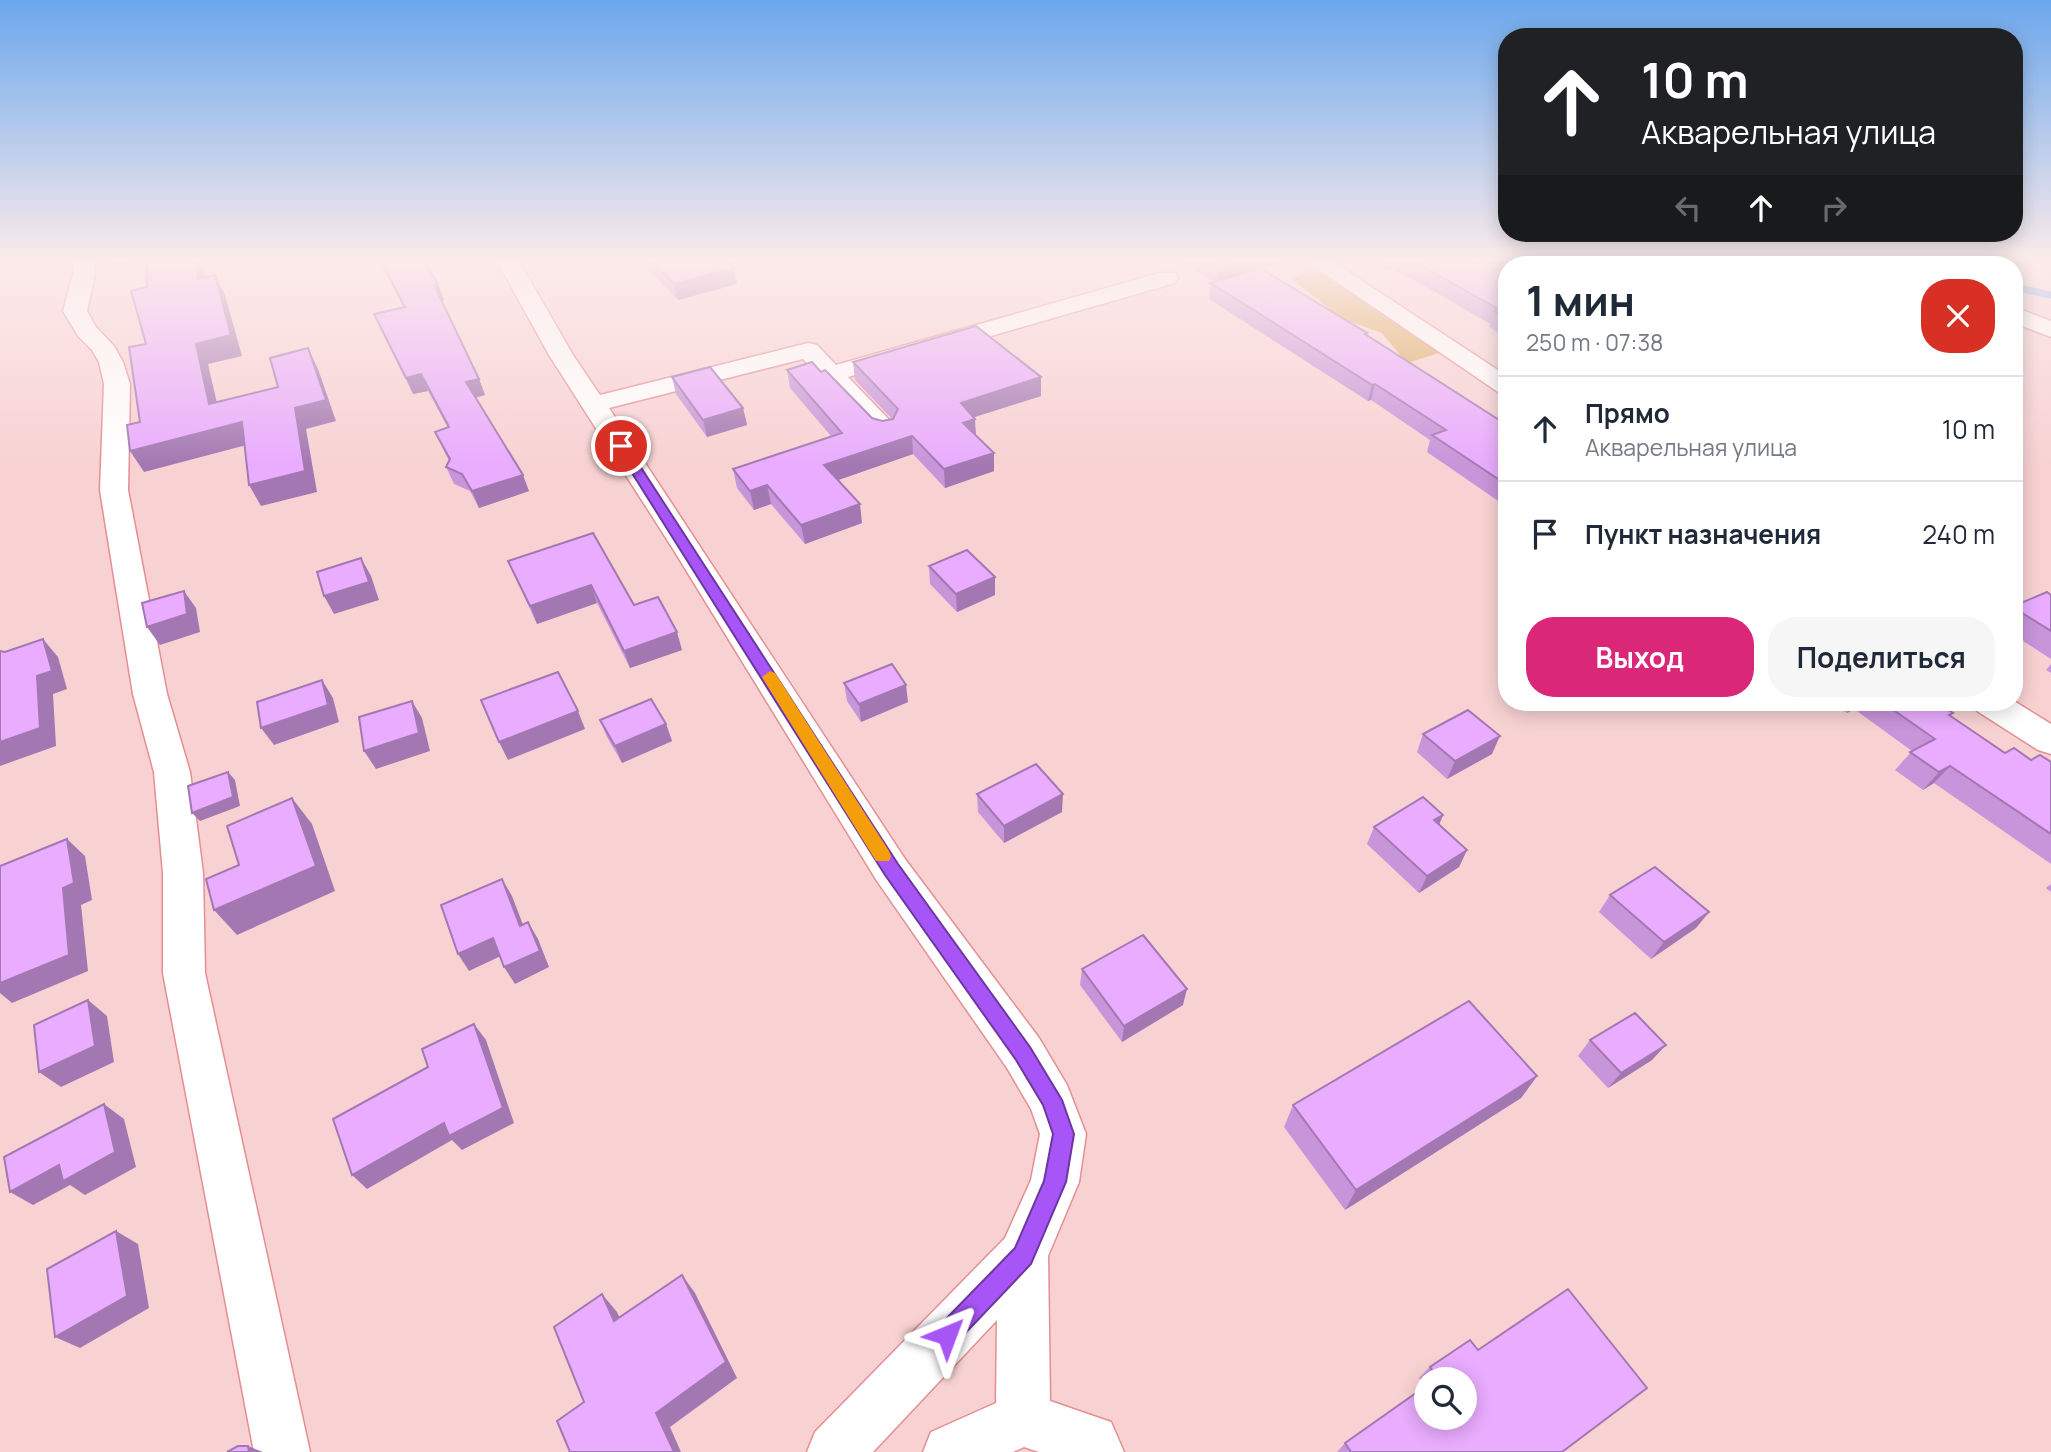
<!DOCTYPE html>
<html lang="ru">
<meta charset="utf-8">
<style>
:root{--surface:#fff;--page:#f6f6f7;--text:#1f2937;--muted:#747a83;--line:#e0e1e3;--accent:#db2777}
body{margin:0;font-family:Manrope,sans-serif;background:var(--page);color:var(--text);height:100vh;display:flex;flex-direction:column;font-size:26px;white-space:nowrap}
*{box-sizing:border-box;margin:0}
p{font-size:23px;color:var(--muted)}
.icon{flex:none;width:38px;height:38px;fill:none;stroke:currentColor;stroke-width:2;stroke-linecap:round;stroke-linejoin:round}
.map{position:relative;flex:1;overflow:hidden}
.panel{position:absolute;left:1498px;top:256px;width:525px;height:455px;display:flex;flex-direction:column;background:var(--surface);border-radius:28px;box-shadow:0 4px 18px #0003}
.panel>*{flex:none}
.banner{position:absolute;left:1498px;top:28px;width:525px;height:214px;border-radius:28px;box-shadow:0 4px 18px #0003;background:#202124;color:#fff;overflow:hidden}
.fabs{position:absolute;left:1414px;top:1367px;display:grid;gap:14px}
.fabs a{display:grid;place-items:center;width:63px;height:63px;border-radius:50%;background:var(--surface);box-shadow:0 4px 18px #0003;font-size:35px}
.pin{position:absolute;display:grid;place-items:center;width:60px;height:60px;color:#fff;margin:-30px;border:4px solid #fff;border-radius:50%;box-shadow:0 2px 7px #0007}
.me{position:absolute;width:77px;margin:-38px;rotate:44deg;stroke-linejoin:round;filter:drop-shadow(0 0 5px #0008)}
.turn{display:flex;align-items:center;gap:24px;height:147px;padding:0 28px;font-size:32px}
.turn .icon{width:91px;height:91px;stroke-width:2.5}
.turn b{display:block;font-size:49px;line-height:60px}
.lanes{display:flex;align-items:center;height:66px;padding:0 28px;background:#0003;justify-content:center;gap:35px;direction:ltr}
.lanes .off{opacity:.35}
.round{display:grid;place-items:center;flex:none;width:74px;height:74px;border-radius:28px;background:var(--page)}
.overview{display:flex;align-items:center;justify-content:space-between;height:119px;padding:0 28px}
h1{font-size:42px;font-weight:700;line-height:52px}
.cta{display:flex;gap:14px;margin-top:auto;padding:14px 28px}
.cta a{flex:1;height:80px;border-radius:28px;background:var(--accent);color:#fff;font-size:28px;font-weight:700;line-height:80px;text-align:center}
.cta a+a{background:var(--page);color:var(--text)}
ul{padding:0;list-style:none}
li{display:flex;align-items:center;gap:21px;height:105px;padding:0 28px;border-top:2px solid var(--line)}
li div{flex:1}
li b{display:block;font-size:26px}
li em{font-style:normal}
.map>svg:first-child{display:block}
.green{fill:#dba857}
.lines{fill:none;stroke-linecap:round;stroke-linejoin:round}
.stream{stroke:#5094f5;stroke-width:7}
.street-casing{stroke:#e58e92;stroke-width:3}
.street{fill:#fff;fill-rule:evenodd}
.wall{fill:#c894da;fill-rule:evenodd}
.shaded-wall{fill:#a378b2}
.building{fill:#e9acfe;stroke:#a378b2;stroke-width:2}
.route{fill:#a855f7;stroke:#6d37a1;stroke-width:2}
.slow{fill:#f59e0b}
</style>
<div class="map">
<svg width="2051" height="1452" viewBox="0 0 2051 1452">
<rect width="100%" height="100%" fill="#f8d2d3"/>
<polygon class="green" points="1310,267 1445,351 1407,363 1382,333 1343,319 1293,280"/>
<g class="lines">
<g class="stream">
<polyline points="1921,261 1927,264"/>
<polyline points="2014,287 2051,295"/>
</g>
<g class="street-casing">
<g id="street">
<polygon points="73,261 95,261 95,274 87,311 96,327 114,346 123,362 130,384 128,490 167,694 190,772 203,873 205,973 310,1452 254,1452 163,973 163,873 154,772 133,694 100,490 104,384 99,362 92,350 78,336 63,311 73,274"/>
<polygon points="497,261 519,261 573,355 600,395 808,343 817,345 836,365 1159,273 1175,273 1178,278 1175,283 848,377 898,429 894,435 885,437 876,435 803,359 609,408 905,859 1039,1038 1067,1085 1086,1134 1079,1182 1048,1256 1050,1401 1111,1422 1124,1452 1039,1452 1024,1447 1013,1452 923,1452 931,1432 996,1403 997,1320 873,1452 807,1452 815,1432 1005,1238 1031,1180 1040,1134 1031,1109 1007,1068 877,881 673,549 549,355"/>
<polygon points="1306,261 1332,261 1507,376 1507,395 1498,392"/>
<polygon points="1880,261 1907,261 1909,264 1882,264"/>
<polygon points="2014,307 2051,321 2051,337 2014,323"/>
<polygon points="2014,701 2051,724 2051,754 2038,750 1977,711 1972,702"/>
</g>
</g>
<use href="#street" class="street"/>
</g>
<g class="wall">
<polygon points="380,261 424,261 444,300 441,300 479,379 485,395 476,398 529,491 479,508 470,491 454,484 446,467 449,461 435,432 448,428 428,391 413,394 374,314 403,307"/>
<polygon points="640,261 727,261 734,268 737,284 678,300"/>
<polygon points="1180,261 1286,261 1262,269 1367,333 1367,335 1507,425 1507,507 1427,452 1430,440 1371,400 1368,401 1209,299 1211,283 1214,282"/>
<polygon points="1373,261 1477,261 1480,263 1507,264 1507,338 1489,327 1490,324 1425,286 1391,269 1387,270"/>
<polygon points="853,362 1041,377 1041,396 974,417 976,435 994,471 945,488 913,454 838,480 862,523 805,544 771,504 754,510 737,488 733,469 831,436 790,388 787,370 821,372 872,418 882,421 892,419 855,380"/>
<polygon points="672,377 743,408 747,425 707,437 676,394"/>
<polygon points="593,533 634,605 682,650 630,668 597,603 537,624 508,561"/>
<polygon points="929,566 995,577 995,595 957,612 930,584"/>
<polygon points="2051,595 2051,659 2014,635 2014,606"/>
<polygon points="2051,664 2051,673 2046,670"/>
<polygon points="844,683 908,702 861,722 847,701"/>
<polygon points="1831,702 1936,702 1953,713 1950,716 2005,753 2031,760 2051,762 2051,864 1934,783 1923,790 1895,770 1912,751 1854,709 1847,713"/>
<polygon points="600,720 666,724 672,741 622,763 607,737"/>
<polygon points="1423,734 1492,754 1447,779 1417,752"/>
<polygon points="977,794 1062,812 1004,843 978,812"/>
<polygon points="1443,815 1439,825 1467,850 1459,867 1419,893 1367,844 1374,827"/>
<polygon points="2051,884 2051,892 2046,888"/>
<polygon points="1610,895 1709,912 1696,928 1651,959 1599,912"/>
<polygon points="1082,969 1183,1005 1122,1042 1080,985"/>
<polygon points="1590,1040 1652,1060 1608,1088 1578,1056"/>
<polygon points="1537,1076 1521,1098 1345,1210 1284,1127 1293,1105"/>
<path d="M1568,1289L1647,1388L1562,1452H1337L1345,1443L1426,1386L1419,1378L1430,1367L1470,1340L1478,1350ZM1426,1379H1465V1418H1426Z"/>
</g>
<g class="shaded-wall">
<polygon points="111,261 139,261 114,266"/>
<polygon points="195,261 202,261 209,299 198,279"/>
<polygon points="1241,261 1286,261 1217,284 1219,268"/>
<polygon points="1389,261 1393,261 1391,269 1387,270"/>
<polygon points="734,268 737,284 678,300 674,284"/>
<polygon points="215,275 225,295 242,356 208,364 222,425 209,404 196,344"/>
<polygon points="438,284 444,300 440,301 434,285"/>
<polygon points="308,348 318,369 336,421 306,429 317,492 261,506 249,485 295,408"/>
<polygon points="421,374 428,391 413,394 406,378"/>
<polygon points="1041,377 1041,396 962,421 961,403"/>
<polygon points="479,379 485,395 473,398 466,382"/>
<polygon points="1375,384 1371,400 1368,401 1372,385"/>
<polygon points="743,408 747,425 707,437 703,420"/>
<polygon points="975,419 976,438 963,423"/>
<polygon points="242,422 254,443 144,472 130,451"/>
<polygon points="912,436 913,454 827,484 824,465"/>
<polygon points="994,453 994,471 945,488 944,469"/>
<polygon points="523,475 529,491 479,508 472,491"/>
<polygon points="767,485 771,504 754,510 750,491"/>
<polygon points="860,504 862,523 805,544 801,525"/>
<polygon points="361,558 371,576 379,600 334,614 324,596"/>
<polygon points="995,577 995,595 957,612 956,594"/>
<polygon points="591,585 597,603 537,624 530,606"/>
<polygon points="184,591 196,608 200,632 160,645 147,627"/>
<polygon points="677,632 682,650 630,668 624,651"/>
<polygon points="43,639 58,657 67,689 53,694 56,746 0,766 0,742"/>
<polygon points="322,680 333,698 339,722 274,745 261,728"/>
<polygon points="906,685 908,702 861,722 859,704"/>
<polygon points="412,701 422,718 430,751 376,769 364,751"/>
<polygon points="1856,702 1860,702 1854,709 1847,713"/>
<polygon points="578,711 585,729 508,760 499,742"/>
<polygon points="666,724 672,741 622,763 615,746"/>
<polygon points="1500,736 1492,754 1447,779 1455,761"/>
<polygon points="1950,766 1934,783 1923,790 1939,772"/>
<polygon points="228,772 235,780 240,806 200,821 192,813"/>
<polygon points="1063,794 1062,812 1004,843 1004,826"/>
<polygon points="292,798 312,824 335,891 237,935 214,910"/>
<polygon points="1443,815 1436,832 1434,820"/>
<polygon points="67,839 85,856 92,900 81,905 88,971 12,1003 0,993 0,983 63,888"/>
<polygon points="1467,850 1459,867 1419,893 1427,876"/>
<polygon points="502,879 512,896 530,943 520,926"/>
<polygon points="1709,912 1696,928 1651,959 1664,942"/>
<polygon points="528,922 538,939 549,967 515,984 504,967"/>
<polygon points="493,938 503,955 469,971 458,954"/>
<polygon points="1187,989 1183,1005 1122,1042 1124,1026"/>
<polygon points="88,1000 107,1016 114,1062 61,1087 39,1072"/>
<polygon points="474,1024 486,1040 514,1123 462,1150 452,1140 367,1189 352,1175 444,1123"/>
<polygon points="1666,1045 1652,1060 1608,1088 1621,1073"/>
<polygon points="1537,1076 1521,1098 1345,1210 1356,1190"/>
<polygon points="104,1104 124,1119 136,1167 85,1195 70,1185 33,1205 10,1192 59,1165"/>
<polygon points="116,1231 138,1244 149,1308 80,1348 55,1337"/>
<polygon points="682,1275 695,1293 737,1378 670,1427 681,1452 674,1452 656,1413"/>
<polygon points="602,1294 617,1312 629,1338 614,1321"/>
<polygon points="248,1446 263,1452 249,1452"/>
</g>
<g class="building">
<polygon points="146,261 195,261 198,279 215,275 231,335 196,344 209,404 278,387 270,358 308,348 326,400 295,408 305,471 249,485 242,422 130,451 127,425 140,422 129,347 146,344 131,291 147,287"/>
<polygon points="381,261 424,261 438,284 434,285 479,379 466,382 523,475 472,491 462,474 446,467 450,459 435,432 449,427 421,374 406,378 374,314 405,307"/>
<polygon points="652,261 727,261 734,268 674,284"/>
<polygon points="1208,261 1241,261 1219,268"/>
<polygon points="1412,261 1477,261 1480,263 1485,261 1502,261 1508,264 1507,318 1494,311 1498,309 1429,270"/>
<polygon points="1260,268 1367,333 1365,334 1507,425 1507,485 1432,435 1446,430 1375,384 1372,385 1211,283"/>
<polygon points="976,326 1041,377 961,403 975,419 963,423 994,453 944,469 912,436 824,465 860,504 801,525 767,485 750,491 733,469 842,433 787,370 812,362 821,372 825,370 872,418 882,421 893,419 898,409 853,362"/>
<polygon points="710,367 743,408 703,420 672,377"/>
<polygon points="593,533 634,605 658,597 677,632 624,651 591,585 530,606 508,561"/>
<polygon points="967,550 995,577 956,594 929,566"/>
<polygon points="361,558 369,582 324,596 317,572"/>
<polygon points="184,591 187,614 147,627 142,603"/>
<polygon points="2047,592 2051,595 2051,631 2014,608 2014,606"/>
<polygon points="43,639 52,671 37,676 40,728 0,742 0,651 5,652"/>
<polygon points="892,664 906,685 859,704 844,683"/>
<polygon points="558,672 578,711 499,742 481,700"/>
<polygon points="322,680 328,705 261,728 257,702"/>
<polygon points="651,699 666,724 615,746 600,720"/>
<polygon points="412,701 419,733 364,751 359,717"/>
<polygon points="1882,702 1936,702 1953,713 1949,715 2005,753 2014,748 2031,760 2040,755 2051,762 2051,834 1950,766 1939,772 1910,752 1935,739"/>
<polygon points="1468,710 1500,736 1455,761 1423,734"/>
<polygon points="1036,764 1063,794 1004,826 977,794"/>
<polygon points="228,772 233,797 192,813 188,786"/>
<polygon points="1423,797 1443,815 1434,820 1467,850 1427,876 1374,827"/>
<polygon points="292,798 316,866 214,910 206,879 239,865 227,826"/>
<polygon points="67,839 74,883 63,888 69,955 0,983 0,866"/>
<polygon points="1655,867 1709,912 1664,942 1610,895"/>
<polygon points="502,879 520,926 528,922 540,951 504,967 493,938 458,954 441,905"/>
<polygon points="1143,935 1187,989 1124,1026 1082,969"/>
<polygon points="88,1000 95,1046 39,1072 34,1025"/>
<polygon points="1469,1001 1537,1076 1356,1190 1293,1105"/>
<polygon points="1635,1013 1666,1045 1621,1073 1590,1040"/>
<polygon points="474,1024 503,1108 449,1136 444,1123 352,1175 333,1119 428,1067 422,1049"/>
<polygon points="104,1104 115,1152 63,1181 59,1165 10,1192 4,1157"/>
<polygon points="116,1231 127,1296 55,1337 47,1269"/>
<polygon points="682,1275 726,1362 656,1413 674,1452 570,1452 557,1421 584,1402 554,1327 602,1294 614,1321"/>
<polygon points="1568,1289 1647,1388 1562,1452 1351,1452 1345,1443 1426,1386 1426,1418 1465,1418 1465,1379 1437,1379 1438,1378 1430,1367 1470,1340 1478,1350"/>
<polygon points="238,1446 248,1446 249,1452 227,1452"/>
</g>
<linearGradient id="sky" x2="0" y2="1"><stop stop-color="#6ba7ed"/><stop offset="0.56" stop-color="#fcebeb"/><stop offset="1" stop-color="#fcebeb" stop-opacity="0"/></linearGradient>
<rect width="2051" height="465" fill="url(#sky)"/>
<polygon class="route" points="621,442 627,446 898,864 1030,1047 1062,1100 1074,1134 1066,1182 1031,1264 956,1343 947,1346 939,1343 936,1335 939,1326 1015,1248 1044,1181 1053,1134 1043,1105 1016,1060 885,875 615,446"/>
<polygon class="slow" points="770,671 775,673 889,851 891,856 889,861 876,861 762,677"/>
</svg>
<div class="fabs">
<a><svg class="icon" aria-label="search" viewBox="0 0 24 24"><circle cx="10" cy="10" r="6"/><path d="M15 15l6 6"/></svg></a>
</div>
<div class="pin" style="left:621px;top:446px;background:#d93025"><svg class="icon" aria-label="arrive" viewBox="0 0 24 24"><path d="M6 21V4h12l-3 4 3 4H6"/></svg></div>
<svg class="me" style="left:947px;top:1335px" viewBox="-20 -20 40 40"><path d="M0-17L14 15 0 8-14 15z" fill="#a855f7" stroke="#fff" stroke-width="4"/></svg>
<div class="banner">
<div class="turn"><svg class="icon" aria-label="ahead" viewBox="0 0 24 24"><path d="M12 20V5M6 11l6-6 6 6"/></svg><div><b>10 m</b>Акварельная улица</div></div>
<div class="lanes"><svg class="icon off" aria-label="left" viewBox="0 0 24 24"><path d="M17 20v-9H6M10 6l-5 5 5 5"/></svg><svg class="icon" aria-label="ahead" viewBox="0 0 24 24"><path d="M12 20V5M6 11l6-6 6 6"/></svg><svg class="icon off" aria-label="right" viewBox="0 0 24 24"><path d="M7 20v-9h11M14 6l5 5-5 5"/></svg></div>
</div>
<section class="panel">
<div class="overview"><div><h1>1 мин</h1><p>250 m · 07:38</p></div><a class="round" style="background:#d93025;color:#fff"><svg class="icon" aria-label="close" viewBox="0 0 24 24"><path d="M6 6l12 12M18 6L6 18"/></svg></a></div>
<ul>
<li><svg class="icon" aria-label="ahead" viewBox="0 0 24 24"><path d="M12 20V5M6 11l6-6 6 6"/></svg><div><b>Прямо</b><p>Акварельная улица</p></div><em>10 m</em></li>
<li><svg class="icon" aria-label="arrive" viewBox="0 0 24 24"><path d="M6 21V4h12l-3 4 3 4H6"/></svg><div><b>Пункт назначения</b></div><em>240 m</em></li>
</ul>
<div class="cta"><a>Выход</a><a>Поделиться</a></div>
</section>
</div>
